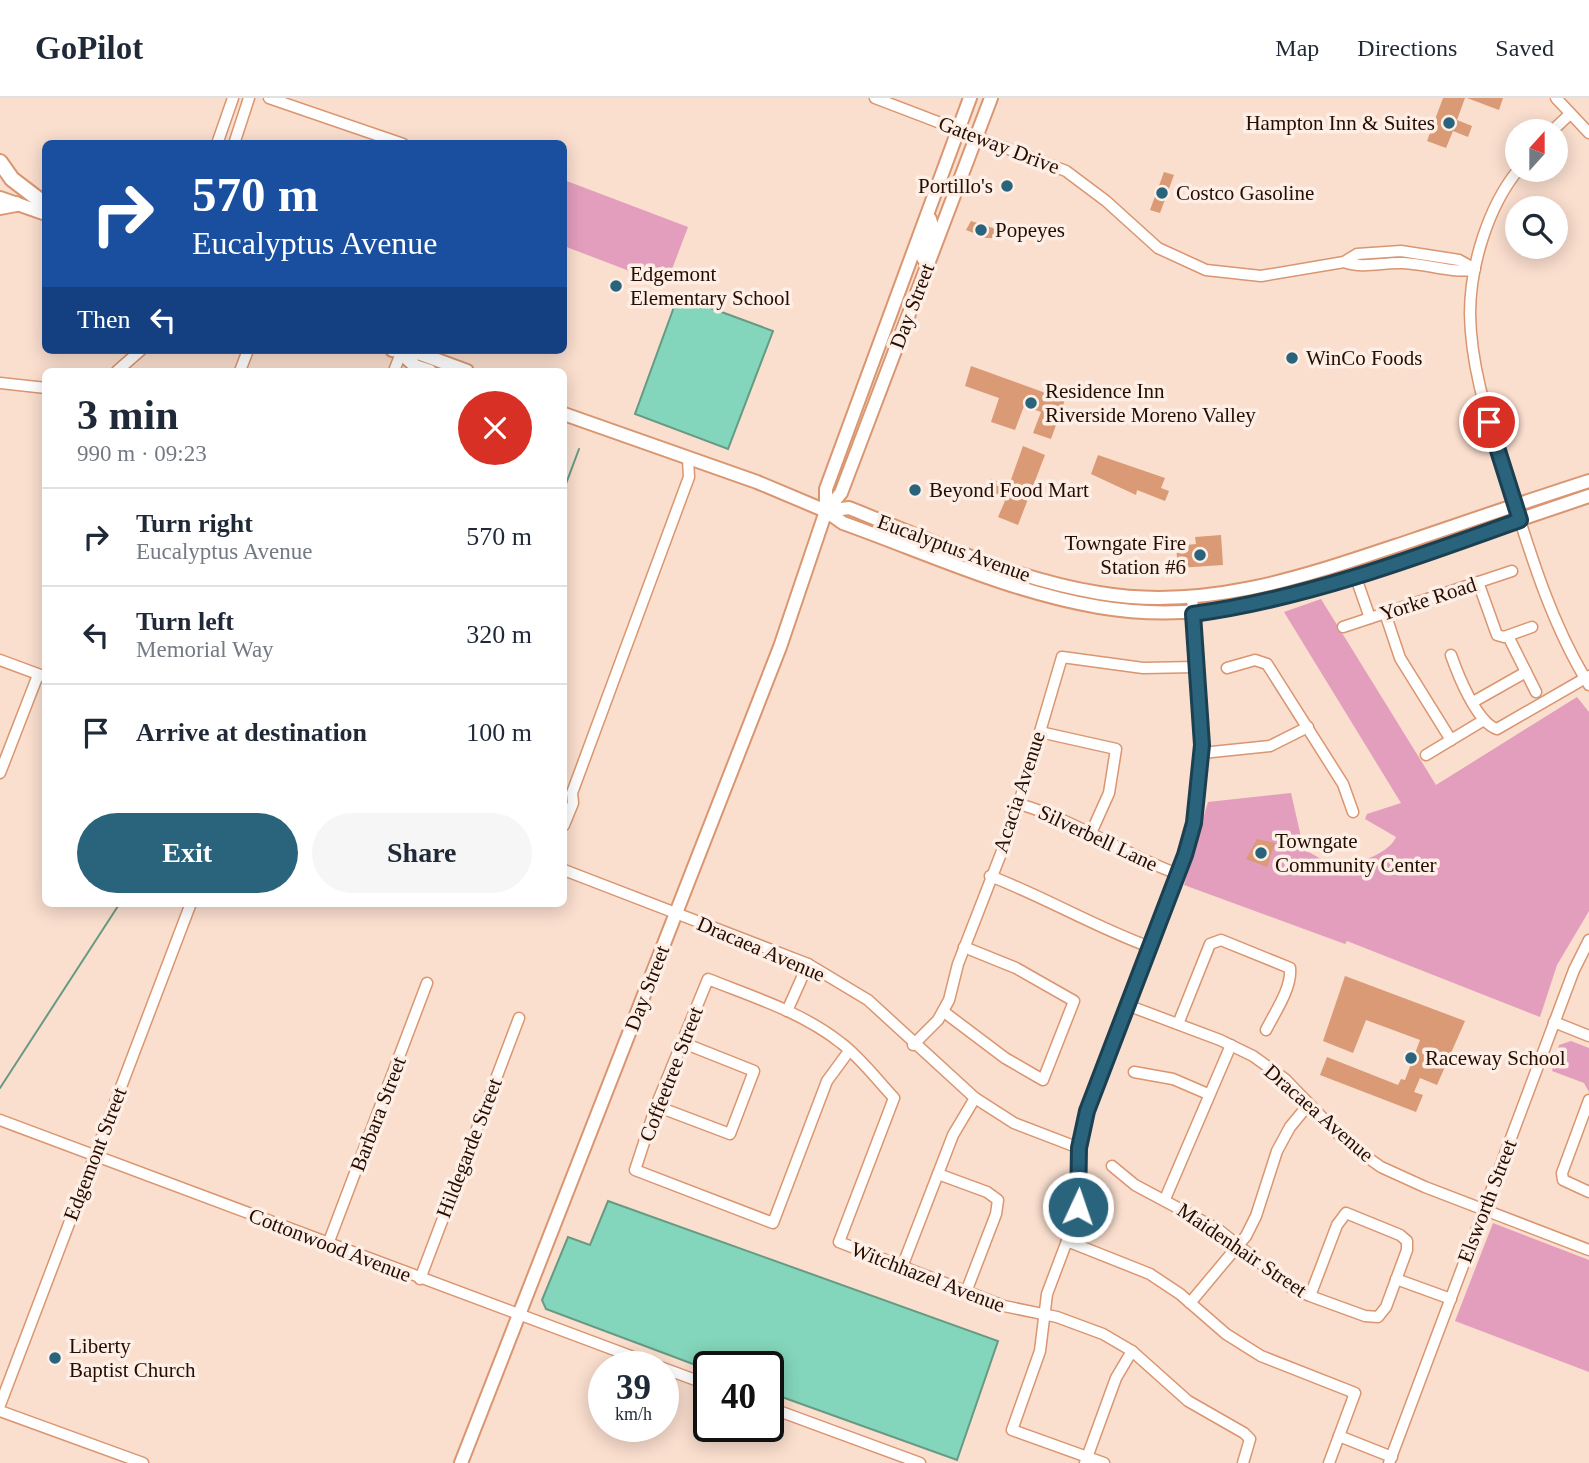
<!DOCTYPE html>
<meta charset="utf-8">
<style>
:root{--surface:#fff;--page:#f6f6f7;--text:#1f2937;--muted:#747a83;--line:#e0e1e3;--accent:#2a637c}
body{margin:0;font-family:Georgia,serif;background:var(--page);color:var(--text);height:100vh;display:flex;flex-direction:column;font-size:26px;white-space:nowrap}
*{box-sizing:border-box;margin:0}
p{font-size:23px;color:var(--muted)}
.icon{flex:none;width:38px;height:38px;fill:none;stroke:currentColor;stroke-width:2;stroke-linecap:round;stroke-linejoin:round}
.map{position:relative;flex:1;overflow:hidden}
.panel{position:absolute;left:42px;top:270px;width:525px;height:539px;display:flex;flex-direction:column;background:var(--surface);border-radius:10px;box-shadow:0 4px 18px #0003}
.panel>*{flex:none}
.hud{position:absolute;left:42px;top:42px;width:525px;height:214px;border-radius:10px;box-shadow:0 4px 18px #0003;background:#1a4fa0;color:#fff;overflow:hidden}
.needle{width:46px;rotate:21deg}
.controls{position:absolute;left:1505px;top:21px;display:grid;gap:14px}
.controls a{display:grid;place-items:center;width:63px;height:63px;border-radius:50%;background:var(--surface);box-shadow:0 4px 18px #0003;font-size:35px}
.speed{position:absolute;left:588px;top:1253px;display:flex;gap:14px;font-size:35px;font-weight:700;text-align:center}
.speed>*{display:grid;place-content:center;width:91px;height:91px;border-radius:50%;background:var(--surface);box-shadow:0 4px 18px #0003;line-height:1}
.speed small{font-size:18px;font-weight:400}
.speed .limit{border:4px solid #111;border-radius:10px;background:#fff;color:#111}
.pin{position:absolute;display:grid;place-items:center;width:60px;height:60px;color:#fff;margin:-30px;border:4px solid #fff;border-radius:50%;box-shadow:0 2px 7px #0007}
.me{position:absolute;width:77px;margin:-38px;rotate:3deg;stroke-linejoin:round;filter:drop-shadow(0 0 5px #0008)}
.turn{display:flex;align-items:center;gap:24px;height:147px;padding:0 35px;font-size:32px}
.turn .icon{width:91px;height:91px;stroke-width:2.5}
.turn b{display:block;font-size:49px;line-height:60px}
.then{display:flex;align-items:center;height:66px;padding:0 35px;background:#0003;gap:14px;font-size:26px}
.round{display:grid;place-items:center;flex:none;width:74px;height:74px;border-radius:37px;background:var(--page)}
.head{display:flex;align-items:center;justify-content:space-between;height:119px;padding:0 35px}
h1{font-size:42px;font-weight:800;line-height:52px}
.button{display:flex;gap:14px;margin-top:auto;padding:14px 35px}
.button a{flex:1;height:80px;border-radius:42px;background:var(--accent);color:#fff;font-size:28px;font-weight:800;line-height:80px;text-align:center}
.button a+a{background:var(--page);color:var(--text)}
ul{padding:0;list-style:none}
li{display:flex;align-items:center;gap:21px;height:98px;padding:0 35px;border-top:2px solid var(--line)}
li div{flex:1}
li b{display:block;font-size:26px}
li em{font-style:normal}
header{display:flex;align-items:center;gap:42px;box-sizing:border-box;height:98px;padding:0 35px;background:var(--surface);border-bottom:2px solid var(--line)}
header strong{font-size:33px}
nav{display:flex;gap:38px;margin-inline-start:auto;font-size:24px}
.map>svg:first-child{display:block}
.green{fill:#e39ebd}
.water{fill:#83d6bb;stroke:#679a83;stroke-width:2}
.lines{fill:none;stroke-linecap:round;stroke-linejoin:round}
.stream{stroke:#679a83;stroke-width:2}
.building{fill:#d99a75}
.minor-casing{stroke:#d99670;stroke-width:13}
.major-casing{stroke:#d99670;stroke-width:16}
.highway-casing{stroke:#d99670;stroke-width:18}
.minor{stroke:#fff;stroke-width:10}
.major{stroke:#fff;stroke-width:12}
.highway{stroke:#fff;stroke-width:14}
.route-casing{stroke:#1b4051;stroke-width:18}
.route{stroke:#2a637c;stroke-width:12}
.poi-dot{fill:#2a637c;stroke:#fdeee6;stroke-width:2.5}
.labels{text-anchor:middle;stroke-width:7;stroke-linejoin:round;paint-order:stroke}
.poi-label{font-size:21px;fill:#250d01;stroke:#fdeee6;text-anchor:start}
.street-label{font-size:21px;fill:#250d01;stroke:#fdeee6}
</style>
<header>
<strong>GoPilot</strong>
<nav><a>Map</a><a>Directions</a><a>Saved</a></nav>
</header>
<div class="map">
<svg width="1589" height="1365" viewBox="0 0 1589 1365">
<rect width="100%" height="100%" fill="#fadece"/>
<g class="green">
<polygon points="564,82 688,129 666,187 564,148"/>
<path d="M1321,501L1436,687L1577,599L1589,614V813L1557,867L1540,919L1347,843L1345,846L1184,787L1208,704L1291,695L1304,752C1314,756 1326,765 1336,767C1353,769 1390,755 1396,739L1365,721L1367,716L1401,705L1284,514Z"/>
<polygon points="1571,943 1589,950 1589,994 1584,985 1552,973 1559,947"/>
<polygon points="1493,1125 1589,1162 1589,1274 1455,1223"/>
</g>
<g class="water">
<polygon points="678,198 773,233 728,351 635,316"/>
<polygon points="608,1103 998,1243 957,1362 768,1294 768,1269 709,1269 709,1272 546,1211 542,1202 568,1139 590,1147"/>
</g>
<g class="lines">
<g class="stream">
<polyline points="564,391 579,351"/>
<polyline points="0,990 120,805"/>
</g>
</g>
<g class="building">
<polygon points="1443,0 1465,0 1457,22 1472,28 1468,39 1453,33 1446,50 1427,43"/>
<polygon points="1467,0 1503,0 1499,12"/>
<polygon points="1164,74 1174,77 1160,115 1150,112"/>
<polygon points="971,123 996,131 994,140 986,140 966,132"/>
<polygon points="971,268 1065,302 1051,341 1033,335 1041,314 1024,308 1015,332 991,324 999,300 965,288"/>
<polygon points="1023,348 1045,357 1018,427 998,419 1005,403 985,395 990,381 1009,387"/>
<polygon points="1098,357 1165,380 1161,390 1169,393 1165,403 1137,392 1136,397 1091,376"/>
<polygon points="1221,437 1223,467 1178,470 1176,448 1196,446 1195,439"/>
<polygon points="1257,741 1275,745 1267,769 1246,761"/>
<polygon points="1345,878 1465,923 1437,987 1420,980 1414,994 1423,997 1416,1014 1320,977 1327,959 1398,987 1401,981 1405,982 1420,942 1366,922 1353,955 1323,943"/>
</g>
<g class="lines">
<g class="minor-casing">
<g id="minor">
<polyline points="269,0 403,46"/>
<polyline points="875,0 1066,73 1106,103 1158,150 1206,172 1261,178 1344,164 1357,156 1401,153 1459,162 1475,171"/>
<polyline points="1556,0 1589,35"/>
<polyline points="1552,33 1570,16"/>
<polyline points="217,46 233,0"/>
<polyline points="234,46 249,0"/>
<path d="M1518,72C1488,109 1470,168 1470,216C1471,272 1489,323 1505,375C1528,448 1549,522 1589,587"/>
<path d="M1344,164C1364,171 1383,164 1403,165C1428,166 1450,175 1474,172"/>
<polyline points="117,273 141,252"/>
<polyline points="240,273 248,252"/>
<polyline points="394,273 401,255"/>
<polyline points="0,285 46,290"/>
<polyline points="1355,477 1370,520"/>
<polyline points="1478,484 1497,537 1504,539 1532,529"/>
<polyline points="1385,515 1400,560 1451,642"/>
<polyline points="1343,529 1512,473"/>
<polyline points="1508,538 1536,594"/>
<path d="M1451,557C1458,577 1477,625 1497,631L1589,578"/>
<polyline points="0,562 46,579"/>
<polyline points="1227,570 1255,562 1267,566 1343,686 1353,714"/>
<polyline points="1473,604 1526,574"/>
<polyline points="1040,634 1116,651 1109,695 1091,735"/>
<polyline points="1202,655 1270,648 1308,629"/>
<polyline points="1426,657 1484,622"/>
<polyline points="0,675 38,577"/>
<path d="M1019,706C1075,722 1123,756 1178,776"/>
<polyline points="564,727 573,705 572,695 689,379 688,361"/>
<polyline points="564,772 808,866 868,902 975,1000 1014,1025 1079,1050"/>
<path d="M990,778C1045,799 1095,829 1150,849"/>
<polyline points="1127,907 1220,942 1253,958 1285,981 1347,1045 1381,1069 1425,1089 1589,1152"/>
<polyline points="787,913 808,866"/>
<polyline points="944,914 1005,960 1043,982 1074,903 1016,870 964,849"/>
<polyline points="1554,924 1589,938"/>
<path d="M1178,926L1210,846L1221,842L1290,870C1292,890 1275,914 1266,932"/>
<polyline points="913,947 938,922 949,902 958,866 1014,722 1062,559 1143,570 1197,569"/>
<path d="M849,953L827,983L773,1125L635,1072L656,1008L708,881C753,899 802,914 841,945C861,960 877,982 894,1000L839,1144L1004,1208L1057,1219L1103,1236L1132,1253L1188,1303L1244,1335L1250,1341L1243,1365"/>
<polyline points="1134,974 1173,981 1208,996"/>
<polyline points="1589,1002 1562,1075 1563,1082 1589,1094"/>
<polyline points="656,1008 730,1036 754,973 681,944"/>
<polyline points="0,1022 660,1269"/>
<polyline points="1112,1068 1135,1087 1219,1132 1290,1189 1310,1198 1365,1218 1378,1219 1386,1209 1407,1152 1407,1143 1400,1137 1346,1115 1337,1127 1310,1198"/>
<polyline points="938,1076 987,1094 998,1102 996,1116 966,1194"/>
<polyline points="1165,1101 1231,947"/>
<polyline points="1067,1143 1150,1176 1180,1196 1226,1236 1261,1258 1355,1295 1329,1365"/>
<polyline points="328,1146 427,885"/>
<polyline points="902,1169 953,1037 975,1000"/>
<polyline points="420,1181 519,920"/>
<polyline points="1396,1181 1451,1201"/>
<polyline points="1190,1205 1246,1138 1256,1118 1277,1053 1290,1029 1309,1006"/>
<polyline points="663,1270 709,1287"/>
<polyline points="0,1307 191,805"/>
<polyline points="768,1309 920,1365"/>
<polyline points="0,1313 143,1365"/>
<polyline points="1339,1338 1392,1359"/>
<polyline points="1085,1365 1116,1280 1132,1253"/>
<path d="M1104,1365L1012,1332L1040,1253L1047,1196L1076,1119L1080,1095L1079,1050L1087,1013L1185,757C1212,674 1199,585 1192,500"/>
<polyline points="1389,1365 1574,872 1589,842"/>
</g>
</g>
<g class="major-casing">
<g id="major">
<polyline points="0,100 46,116"/>
<polyline points="926,164 923,160 932,128 930,121"/>
<polyline points="392,252 421,256 467,273"/>
<polyline points="401,255 415,268 430,273"/>
<path d="M564,316L757,384L826,413L843,425C927,455 1010,494 1099,509C1211,528 1299,495 1403,461C1465,440 1527,419 1589,398"/>
<path d="M826,413L849,410C929,442 1013,481 1099,495C1209,514 1311,476 1413,442C1472,422 1530,402 1589,383"/>
<polyline points="826,413 841,395 991,0"/>
<polyline points="461,1365 780,549 826,413 826,391 970,0"/>
</g>
</g>
<g class="highway-casing">
<g id="highway">
<polyline points="0,64 12,81 46,107"/>
<polyline points="0,109 16,106"/>
</g>
</g>
<use href="#minor" class="minor"/>
<use href="#major" class="major"/>
<use href="#highway" class="highway"/>
</g>
<g class="lines">
<g class="route-casing">
<path id="route" d="M1078,1109L1079,1050L1087,1013L1185,757L1194,725L1202,647L1193,516C1304,501 1415,460 1520,422L1489,324"/>
</g>
<use href="#route" class="route"/>
</g>
<g class="poi-dot">
<circle cx="1449" cy="25" r="7"/>
<circle cx="1007" cy="88" r="7"/>
<circle cx="1162" cy="95" r="7"/>
<circle cx="981" cy="132" r="7"/>
<circle cx="616" cy="188" r="7"/>
<circle cx="1292" cy="260" r="7"/>
<circle cx="1031" cy="305" r="7"/>
<circle cx="915" cy="392" r="7"/>
<circle cx="1200" cy="457" r="7"/>
<circle cx="1261" cy="755" r="7"/>
<circle cx="1411" cy="960" r="7"/>
<circle cx="55" cy="1260" r="7"/>
</g>
<g class="labels">
<g class="poi-label">
<text x="1435" y="32" text-anchor="end">Hampton Inn &amp; Suites</text>
<text x="993" y="95" text-anchor="end">Portillo's</text>
<text x="1176" y="102">Costco Gasoline</text>
<text x="995" y="139">Popeyes</text>
<text x="630" y="183">Edgemont<tspan x="630" dy="24">Elementary School</tspan></text>
<text x="1306" y="267">WinCo Foods</text>
<text x="1045" y="300">Residence Inn<tspan x="1045" dy="24">Riverside Moreno Valley</tspan></text>
<text x="929" y="399">Beyond Food Mart</text>
<text x="1186" y="452" text-anchor="end">Towngate Fire<tspan x="1186" dy="24">Station #6</tspan></text>
<text x="1275" y="750">Towngate<tspan x="1275" dy="24">Community Center</tspan></text>
<text x="1425" y="967">Raceway School</text>
<text x="69" y="1255">Liberty<tspan x="69" dy="24">Baptist Church</tspan></text>
</g>
<g class="street-label">
<text transform="translate(999 47) rotate(21)" y="7">Gateway Drive</text>
<text transform="translate(912 208) rotate(-69)" y="7">Day Street</text>
<text transform="translate(954 450) rotate(20)" y="7">Eucalyptus Avenue</text>
<text transform="translate(1428 501) rotate(-18)" y="7">Yorke Road</text>
<text transform="translate(1019 694) rotate(-72)" y="7">Acacia Avenue</text>
<text transform="translate(1098 740) rotate(25)" y="7">Silverbell Lane</text>
<text transform="translate(761 851) rotate(23)" y="7">Dracaea Avenue</text>
<text transform="translate(647 890) rotate(-69)" y="7">Day Street</text>
<text transform="translate(671 976) rotate(-69)" y="7">Coffeetree Street</text>
<text transform="translate(1319 1015) rotate(41)" y="7">Dracaea Avenue</text>
<text transform="translate(378 1016) rotate(-69)" y="7">Barbara Street</text>
<text transform="translate(469 1050) rotate(-69)" y="7">Hildegarde Street</text>
<text transform="translate(95 1056) rotate(-69)" y="7">Edgemont Street</text>
<text transform="translate(1487 1103) rotate(-69)" y="7">Elsworth Street</text>
<text transform="translate(330 1147) rotate(21)" y="7">Cottonwood Avenue</text>
<text transform="translate(1242 1152) rotate(34)" y="7">Maidenhair Street</text>
<text transform="translate(928 1179) rotate(21)" y="7">Witchhazel Avenue</text>
</g>
</g>
</svg>
<div class="controls">
<a><svg class="needle" viewBox="-14 -14 28 28"><path d="M0-13l5 13h-10z" fill="#e53935"/><path d="M0 13l5-13h-10z" fill="#747a83"/></svg></a>
<a><svg class="icon" aria-label="search" viewBox="0 0 24 24"><circle cx="10" cy="10" r="6"/><path d="M15 15l6 6"/></svg></a>
</div>
<div class="speed"><div>39<small>km/h</small></div><div class="limit">40</div></div>
<div class="pin" style="left:1489px;top:324px;background:#d93025"><svg class="icon" aria-label="arrive" viewBox="0 0 24 24"><path d="M6 21V4h12l-3 4 3 4H6"/></svg></div>
<svg class="me" style="left:1078px;top:1109px" viewBox="-20 -20 40 40"><circle r="17" fill="#2a637c" stroke="#fff" stroke-width="3"/><path d="M0-11L8 9 0 5-8 9z" fill="#fff"/></svg>
<div class="hud">
<div class="turn"><svg class="icon" aria-label="right" viewBox="0 0 24 24"><path d="M7 20v-9h11M14 6l5 5-5 5"/></svg><div><b>570 m</b>Eucalyptus Avenue</div></div>
<div class="then">Then<svg class="icon" aria-label="left" viewBox="0 0 24 24"><path d="M17 20v-9H6M10 6l-5 5 5 5"/></svg></div>
</div>
<section class="panel">
<div class="head"><div><h1>3 min</h1><p>990 m · 09:23</p></div><a class="round" style="background:#d93025;color:#fff"><svg class="icon" aria-label="close" viewBox="0 0 24 24"><path d="M6 6l12 12M18 6L6 18"/></svg></a></div>
<ul>
<li><svg class="icon" aria-label="right" viewBox="0 0 24 24"><path d="M7 20v-9h11M14 6l5 5-5 5"/></svg><div><b>Turn right</b><p>Eucalyptus Avenue</p></div><em>570 m</em></li>
<li><svg class="icon" aria-label="left" viewBox="0 0 24 24"><path d="M17 20v-9H6M10 6l-5 5 5 5"/></svg><div><b>Turn left</b><p>Memorial Way</p></div><em>320 m</em></li>
<li><svg class="icon" aria-label="arrive" viewBox="0 0 24 24"><path d="M6 21V4h12l-3 4 3 4H6"/></svg><div><b>Arrive at destination</b></div><em>100 m</em></li>
</ul>
<div class="button"><a>Exit</a><a>Share</a></div>
</section>
</div>
